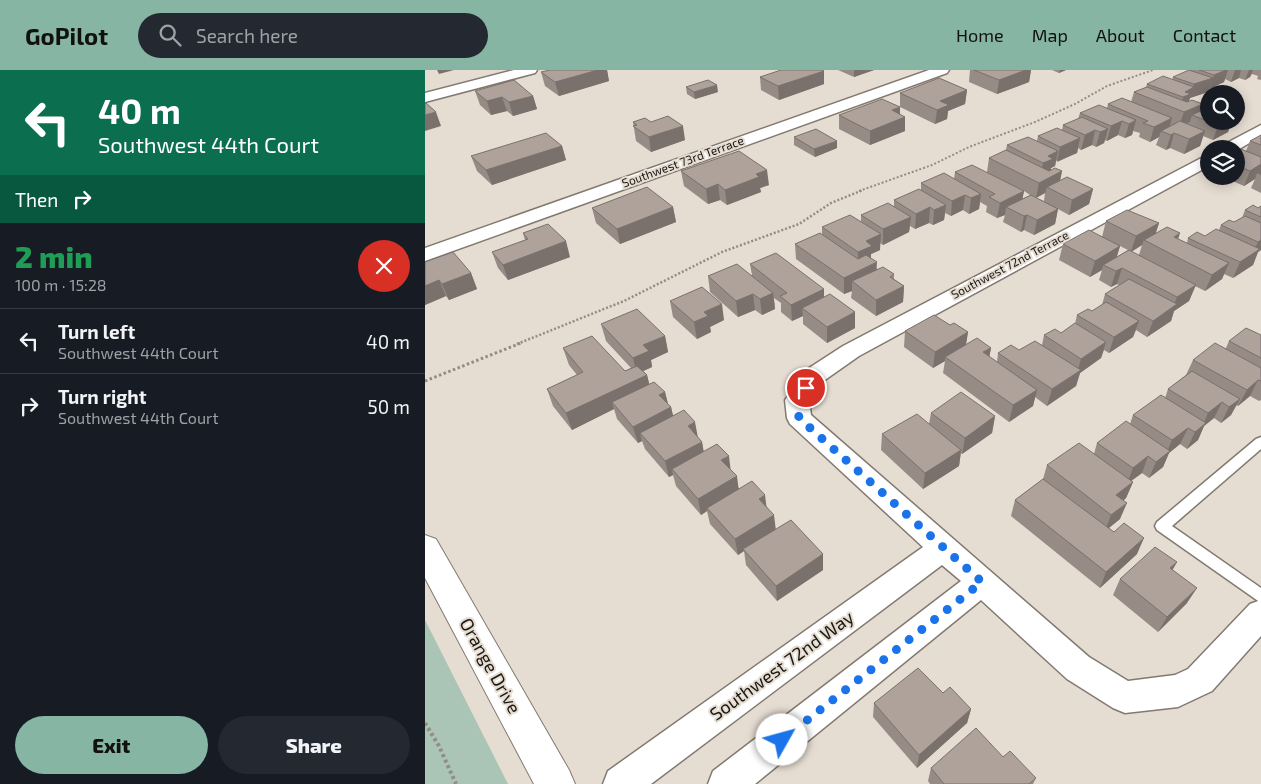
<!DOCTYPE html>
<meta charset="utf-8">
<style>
:root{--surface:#171b24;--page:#242831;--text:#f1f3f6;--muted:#9ea1a6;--line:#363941;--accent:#87b5a3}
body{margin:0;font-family:"Exo 2",sans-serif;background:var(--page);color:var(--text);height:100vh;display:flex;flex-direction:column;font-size:19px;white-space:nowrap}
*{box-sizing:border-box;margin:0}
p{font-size:16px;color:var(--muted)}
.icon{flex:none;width:28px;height:28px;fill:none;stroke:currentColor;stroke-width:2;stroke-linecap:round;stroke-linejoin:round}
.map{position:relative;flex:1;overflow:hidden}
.details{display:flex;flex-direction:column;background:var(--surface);width:425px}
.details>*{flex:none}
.guide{background:#0b6e4f;color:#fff;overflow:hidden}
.fabs{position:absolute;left:775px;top:15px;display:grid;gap:10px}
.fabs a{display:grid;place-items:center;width:45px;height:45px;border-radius:50%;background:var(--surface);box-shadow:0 2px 12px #0003;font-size:25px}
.pin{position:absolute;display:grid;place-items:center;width:42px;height:42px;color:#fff;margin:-21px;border:2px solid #fff;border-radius:50%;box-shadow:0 1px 5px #0007}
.me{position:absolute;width:55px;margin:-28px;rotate:52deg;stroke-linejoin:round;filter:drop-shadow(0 0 4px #0008)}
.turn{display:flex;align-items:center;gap:18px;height:105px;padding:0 15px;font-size:22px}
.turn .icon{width:65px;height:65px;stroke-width:2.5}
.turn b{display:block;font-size:35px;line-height:42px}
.then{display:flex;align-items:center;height:48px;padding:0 15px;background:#0003;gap:10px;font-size:19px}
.round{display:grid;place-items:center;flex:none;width:52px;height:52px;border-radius:26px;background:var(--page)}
.headline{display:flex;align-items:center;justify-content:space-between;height:85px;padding:0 15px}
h1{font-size:30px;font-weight:800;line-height:38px;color:#1e9e55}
.action{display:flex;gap:10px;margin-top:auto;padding:10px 15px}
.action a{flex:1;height:58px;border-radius:30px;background:var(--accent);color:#111;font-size:20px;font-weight:800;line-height:58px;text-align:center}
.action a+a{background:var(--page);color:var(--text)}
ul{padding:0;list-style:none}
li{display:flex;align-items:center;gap:15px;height:65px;padding:0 15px;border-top:1px solid var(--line)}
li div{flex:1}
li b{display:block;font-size:19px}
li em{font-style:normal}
header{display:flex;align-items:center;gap:30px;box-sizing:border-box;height:70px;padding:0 25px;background:var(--accent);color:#111}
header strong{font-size:24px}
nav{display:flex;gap:28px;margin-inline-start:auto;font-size:18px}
.search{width:350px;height:45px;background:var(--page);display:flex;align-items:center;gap:12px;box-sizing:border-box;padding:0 18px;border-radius:28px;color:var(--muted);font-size:19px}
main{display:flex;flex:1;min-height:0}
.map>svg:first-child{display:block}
.green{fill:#aac4b5}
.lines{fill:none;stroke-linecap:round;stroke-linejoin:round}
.lane-casing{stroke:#827970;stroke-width:3}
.street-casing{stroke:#827970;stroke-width:3}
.secondary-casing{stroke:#827970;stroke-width:2}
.path-far3{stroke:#938c84;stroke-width:2;stroke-dasharray:2 2;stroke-linecap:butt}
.path-far2{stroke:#938c84;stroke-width:2.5;stroke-dasharray:2 2;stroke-linecap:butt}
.path-far1{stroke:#938c84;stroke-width:3;stroke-dasharray:2.5 2.5;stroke-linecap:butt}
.path{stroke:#938c84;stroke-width:4;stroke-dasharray:3 3;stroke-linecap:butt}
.lane{fill:#fff;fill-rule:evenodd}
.street{fill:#fff;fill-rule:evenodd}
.secondary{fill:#fff;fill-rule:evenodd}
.wall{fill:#968b85;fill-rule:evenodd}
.shaded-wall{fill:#7a716c}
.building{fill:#aea29b;stroke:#7a716c}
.route{stroke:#1a73e8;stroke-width:9;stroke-dasharray:0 16.2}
.labels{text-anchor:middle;stroke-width:4;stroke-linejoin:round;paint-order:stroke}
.far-street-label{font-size:12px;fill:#1a1713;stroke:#e6ddd2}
.near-street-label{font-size:18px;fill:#1a1713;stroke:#e6ddd2}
</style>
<header>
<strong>GoPilot</strong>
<div class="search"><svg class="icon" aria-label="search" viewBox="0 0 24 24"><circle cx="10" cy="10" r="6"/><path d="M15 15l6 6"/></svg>Search here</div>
<nav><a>Home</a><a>Map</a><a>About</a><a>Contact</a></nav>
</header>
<main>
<section class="details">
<div class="guide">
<div class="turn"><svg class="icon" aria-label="left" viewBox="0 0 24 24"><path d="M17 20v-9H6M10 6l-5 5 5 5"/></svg><div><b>40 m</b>Southwest 44th Court</div></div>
<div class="then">Then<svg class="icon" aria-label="right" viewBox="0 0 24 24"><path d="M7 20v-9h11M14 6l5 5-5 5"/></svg></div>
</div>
<div class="headline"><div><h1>2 min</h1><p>100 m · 15:28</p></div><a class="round" style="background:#d93025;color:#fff"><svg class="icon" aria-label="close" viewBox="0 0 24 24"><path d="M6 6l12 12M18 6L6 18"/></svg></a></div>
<ul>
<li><svg class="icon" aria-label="left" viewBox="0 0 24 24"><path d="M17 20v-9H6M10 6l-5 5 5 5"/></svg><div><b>Turn left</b><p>Southwest 44th Court</p></div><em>40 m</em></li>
<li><svg class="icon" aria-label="right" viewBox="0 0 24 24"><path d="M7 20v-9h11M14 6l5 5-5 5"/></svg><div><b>Turn right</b><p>Southwest 44th Court</p></div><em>50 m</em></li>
</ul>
<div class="action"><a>Exit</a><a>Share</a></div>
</section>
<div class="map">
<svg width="836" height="714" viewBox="0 0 836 714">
<rect width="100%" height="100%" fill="#e6ddd2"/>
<polygon class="green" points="0,550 83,714 0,714"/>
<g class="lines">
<g class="lane-casing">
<polygon id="lane" points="836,367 836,379 747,456 836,518 836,533 732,460 730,456 732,452 831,369"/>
</g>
<g class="street-casing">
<g id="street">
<polygon points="89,0 112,0 110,3 0,32 0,23"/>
<polygon points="504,0 524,0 522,3 0,191 0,178"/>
<polygon points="836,55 836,66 811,81 811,79 794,79 796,76"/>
<polygon points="784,84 784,96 434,286 397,312 384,331 386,345 664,587 703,611 750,605 763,599 825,534 836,530 836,566 787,621 753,637 700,643 688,638 642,609 556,530 330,714 283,714 288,701 536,511 517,495 226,714 178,714 183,701 498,477 365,354 362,348 360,330 381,300 418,276"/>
</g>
</g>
<g class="secondary-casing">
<polygon id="secondary" points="0,465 11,469 144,700 150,714 109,714 0,508"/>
</g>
<polyline class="path-far3" points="434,121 507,95 544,77 610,52 650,34 682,16 728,0"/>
<polyline class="path-far2" points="92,274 199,231 297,182 374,154 406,133 438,120"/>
<polyline class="path-far1" points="0,311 96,273"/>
<polyline class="path" points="0,653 14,676 31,714"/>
<use href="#lane" class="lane"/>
<use href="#street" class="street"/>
<use href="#secondary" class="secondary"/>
</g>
<g class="wall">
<polygon points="125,0 182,0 184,11 134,26 120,16 116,2"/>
<polygon points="413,0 449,0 429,7"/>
<polygon points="545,0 606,0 604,12 572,24 544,12"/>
<polygon points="627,0 641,0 634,3"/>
<path d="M766,0H836V10L832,9L833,6L827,4L825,7L820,10L814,8L806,12L800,9L799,12L784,19L783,22L765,28L764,31L778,34L775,41L807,51L803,62L788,70L778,66L775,76L759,84L745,78L741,80L731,75L734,67L725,72L714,67L715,63L708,61L707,65L700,68L693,65L682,71L680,70L679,73L671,77L667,75L656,80L653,78L652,83L631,91L630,96L626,98V100L637,101L635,110L668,119L664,134L644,145L633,139L630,154L609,165L599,160L596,162L578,152L580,145L572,148L561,142L562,136L555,132L554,139L544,144L538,140L526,146L520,143L519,150L508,155L504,153L490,159L485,156L484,162L458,175L455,173V180L446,184V189L452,199L469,204V209L479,216L478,232L451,246L426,228L427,221L419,224L371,189L370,174L397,165V157L436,152V145L469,136V130L496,120V113L529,109L530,102H562L564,88L581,80L582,75L612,71L613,66L637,60L638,55L653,49L655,43L682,38L683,34L706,32L709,22L721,17L722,14L747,10L748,7L766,1ZM599,121L605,125L597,129ZM620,123L619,131L611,128Z"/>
<polygon points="399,1 399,14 354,30 336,20 335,7"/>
<polygon points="261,17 293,22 270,29 262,24"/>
<polygon points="542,20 540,34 523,41 522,49 510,54 475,37 475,23"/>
<polygon points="50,21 108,26 112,39 88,46 82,41 66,45 55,35"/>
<polygon points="414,45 480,47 480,61 445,75 414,59"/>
<polygon points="208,52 226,52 260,70 226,82 211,71"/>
<polygon points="836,65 836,123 826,118 830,109 819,116 805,110 806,107 804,106 811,106 811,79 821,81 825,71"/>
<polygon points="369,67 412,78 390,87 369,75"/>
<polygon points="137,76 141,90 67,115 52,101 46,86"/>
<polygon points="256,101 344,115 335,118 336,122 302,135 295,130 283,134 259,116"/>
<path d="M836,136V180L833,182L828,195L808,208L799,204L797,209L780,221L770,216L764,231L749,241L746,251L722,267L711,260L708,267L684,283L679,280L676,288L655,303L651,316L622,336L610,327L608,336L584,352L518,303L520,291L508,298L479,277L480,261L525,255L543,262L541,275L566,278L564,287L572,292L573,283L594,280L617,275L619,265L636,263L650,254L652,245L667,241L677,235L680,224L694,215L692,214L686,217L674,210L677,200L665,207L634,190L638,174L677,167L681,151L734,153L730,164L753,169L762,173L763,168L780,166L794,160L796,155L809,152L817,148L820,140L833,138ZM717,175L714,185L706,182ZM695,176L703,180L692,187Z"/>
<polygon points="248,137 251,152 195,174 171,153 167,138"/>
<polygon points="98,163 145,187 83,210 73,198 67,182 100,170"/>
<polygon points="0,192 46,203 52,219 24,230 21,226 0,235"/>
<polygon points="325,194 399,219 399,227 430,242 430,258 402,273 378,254 378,246 367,251 356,242 356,233 349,228 350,239 337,245 330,240 313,247 285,222 283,206 327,205"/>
<polygon points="245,231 299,250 285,257 286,262 272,269 248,247"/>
<polygon points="176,254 240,266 243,282 226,290 227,297 218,301 222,305 224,314 240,322 243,334 246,337 248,346 277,372 278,382 306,400 314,419 342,437 350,459 398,484 398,500 352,531 321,495 319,481 313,485 285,454 282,441 276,445 251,416 248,405 244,407 220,379 217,371 213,373 192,349 189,339 147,360 128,336 122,319 152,305 144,295 138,278 200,301 206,298 181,271"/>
<polygon points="836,265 836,330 834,331 825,326 813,336 811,335 806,345 796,353 789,348 779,356 773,370 762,379 755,374 744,383 738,397 724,408 717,403 706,411 708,412 701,428 698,431 695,449 684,458 712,484 675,518 586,446 590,430 618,409 622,395 669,384 672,373 705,354 708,345 740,328 743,319 761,305 768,290 801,278 804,271"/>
<polygon points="506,343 570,346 567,363 537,384 536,383 534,396 498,419 456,380 457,364 504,354"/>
<polygon points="752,492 747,500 762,533 733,562 688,525 695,509"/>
<polygon points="518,623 546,639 542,653 492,698 448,647 449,633"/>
<polygon points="578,687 611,708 608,714 505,714 503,711 506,698"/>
</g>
<g class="shaded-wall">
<polygon points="12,0 29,0 14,4"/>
<polygon points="173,0 182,0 184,11 134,26 130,12"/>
<polygon points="429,0 449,0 429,7"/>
<polygon points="601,0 606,0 604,12 572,24 574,10"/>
<polygon points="635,0 641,0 634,3"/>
<polygon points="801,0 803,0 799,12 784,19 789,5"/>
<polygon points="810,0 816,0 814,8 806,12"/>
<polygon points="824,0 828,0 825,7 820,10"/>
<polygon points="399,1 399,14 354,30 353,16"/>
<polygon points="788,8 783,22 765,28 764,31 754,40 760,22 768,18 769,14"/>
<polygon points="292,15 293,22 270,29 269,22"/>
<polygon points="542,20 540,34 523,41 522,49 510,54 512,40 515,31"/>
<polygon points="108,26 112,39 88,46 84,32"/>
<polygon points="77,27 82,41 66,45 62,31"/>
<polygon points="778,34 773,48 767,45 765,52 754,56 759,42"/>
<polygon points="475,37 475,49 480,47 480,61 445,75 445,61 467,40"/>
<polygon points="11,42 16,56 0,61 0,45"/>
<polygon points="747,48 743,63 736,61 734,67 725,72 729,57"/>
<polygon points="711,50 707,65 700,68 704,54"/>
<polygon points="697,51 693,65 682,71 686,56"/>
<polygon points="801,51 807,51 803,62 788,70 793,55"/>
<polygon points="258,56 260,70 226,82 224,67"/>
<polygon points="683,59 679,73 671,77 675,62"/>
<polygon points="670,60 667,75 656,80 660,65"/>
<polygon points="780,61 775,76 759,84 764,69"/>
<polygon points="749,63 745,78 741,80 746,65"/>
<polygon points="655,68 652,83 632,92 635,77"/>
<polygon points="412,71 412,78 390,87 389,79"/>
<polygon points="137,76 141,90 67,115 61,100"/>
<polygon points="633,81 630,96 626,98 625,103 615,108 618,93 623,86"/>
<polygon points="836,94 836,105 832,103 830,109 819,116 825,101"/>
<polygon points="342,100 344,115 335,118 336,122 302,135 300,120 331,104"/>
<polygon points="637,101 634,116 622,117 620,123 611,128 614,113"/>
<polygon points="293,114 295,130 283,134 281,119"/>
<polygon points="668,119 664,134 644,145 647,130"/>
<polygon points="599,121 596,137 581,137 580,145 572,148 575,133"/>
<polygon points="556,124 554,139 544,144 546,128"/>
<polygon points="540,125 538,140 526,146 527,131"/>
<polygon points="521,135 519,150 508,155 509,140"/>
<polygon points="248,137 251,152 195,174 192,159"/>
<polygon points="505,137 504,153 490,159 491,144"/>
<polygon points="633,139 630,154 609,165 612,150"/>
<polygon points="602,145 599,160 596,162 599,146"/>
<polygon points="486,147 484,162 458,175 458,159"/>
<polygon points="734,153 729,169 719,170 717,175 706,182 711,166"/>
<polygon points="755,163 750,179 749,167"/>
<polygon points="456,164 455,180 446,184 446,191 433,198 433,182 441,171"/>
<polygon points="836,170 836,180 833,182 828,195 808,208 815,192 827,184 833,172"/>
<polygon points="141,171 145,187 83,210 78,195"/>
<polygon points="695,176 690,191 678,195 677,200 665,207 670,191"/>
<polygon points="452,192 451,208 427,211 427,221 419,224 419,208"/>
<polygon points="804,193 797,209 780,221 787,205"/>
<polygon points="697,198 692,214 686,217 691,201"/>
<polygon points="46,203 52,219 24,230 17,214"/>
<polygon points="14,210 21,226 0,235 0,216"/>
<polygon points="771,215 764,231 749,241 746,251 722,267 728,251 748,237 752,227"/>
<polygon points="479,216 478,232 451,246 451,230"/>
<polygon points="399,219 399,235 377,238 378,246 367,251 366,235"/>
<polygon points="348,223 350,239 337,245 335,229"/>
<polygon points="328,224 330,240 313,247 311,231"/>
<polygon points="297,234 299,250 285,257 286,262 272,269 269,252 279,242"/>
<polygon points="430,242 430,258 402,273 402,257"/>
<polygon points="714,251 708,267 684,283 689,267"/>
<polygon points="543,262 540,279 520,287 520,291 508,298 510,282"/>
<polygon points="240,266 243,282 226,290 227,297 212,304 208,288 218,275"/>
<polygon points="681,272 676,288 655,303 651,316 622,336 627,319 652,303 656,289"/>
<polygon points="566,278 563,294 558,282"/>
<polygon points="222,305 226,321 187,332 189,339 147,360 141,343"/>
<polygon points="833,310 825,326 813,336 822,320"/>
<polygon points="612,320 608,336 584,352 588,335"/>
<polygon points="240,322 244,338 234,325"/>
<polygon points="815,329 806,345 796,353 804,337"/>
<polygon points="797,332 789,348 779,356 773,370 762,379 770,362 777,357 783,343"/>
<polygon points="246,337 250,354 215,363 217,371 213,373 208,357"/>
<polygon points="570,346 567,363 537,384 540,368"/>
<polygon points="270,352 273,368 263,356"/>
<polygon points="763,358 755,374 744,383 738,397 724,408 731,392 741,384 747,370"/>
<polygon points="277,372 280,388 247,399 248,405 244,407 240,391"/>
<polygon points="536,380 534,396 498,419 500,403"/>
<polygon points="304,386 306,403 296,390"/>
<polygon points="723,386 717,403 702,414 708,398"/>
<polygon points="312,406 314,422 282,438 282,441 276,445 273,429"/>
<polygon points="708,412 701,428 684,442 691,425"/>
<polygon points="340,425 342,441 334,429"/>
<polygon points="702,433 695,449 680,461 686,445"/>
<polygon points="349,445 351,461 318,479 319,481 313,485 310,469"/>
<polygon points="719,468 712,484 675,518 681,502"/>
<polygon points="398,484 398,500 352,531 351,516"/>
<polygon points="752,492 743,508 745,498"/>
<polygon points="772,518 762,533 733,562 742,547"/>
<polygon points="546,639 542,653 492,698 494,685"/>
</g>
<g class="building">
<polygon points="125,0 173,0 130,12 116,2"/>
<polygon points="356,0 398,0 399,1 353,16 335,7"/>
<polygon points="549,0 601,0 574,10"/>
<polygon points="764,0 788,8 769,14 748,7"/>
<polygon points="774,0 801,0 789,5"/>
<polygon points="738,6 769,17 760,22 766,24 758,27 722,14"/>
<polygon points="514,8 542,20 515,31 524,35 512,40 475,23"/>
<polygon points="89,10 108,26 84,32 77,27 62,31 50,21"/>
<polygon points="283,10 292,15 269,22 261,17"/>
<polygon points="722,17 762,32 767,30 778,34 759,42 709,22"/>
<polygon points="697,28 747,48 729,57 718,53 723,51 683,34"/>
<polygon points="457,29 475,37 467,40 480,47 445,61 414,45"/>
<polygon points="1,33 11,42 0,45 0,34"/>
<polygon points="674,35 711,50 704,54 697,51 686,56 655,43"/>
<polygon points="784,37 784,51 801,51 793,55 767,45"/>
<polygon points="243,46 258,56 224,67 208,56 212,55 208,52 220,48 226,52"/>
<polygon points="657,47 683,59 675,62 670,60 660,65 638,55"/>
<polygon points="755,51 780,61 764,69 749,63 746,65 736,61"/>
<polygon points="632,58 655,68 635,77 613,66"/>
<polygon points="391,59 412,71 389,79 369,67"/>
<polygon points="121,63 137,76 61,100 46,86"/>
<polygon points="836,65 836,75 825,71"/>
<polygon points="603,67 633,81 623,86 628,89 618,93 582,75"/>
<polygon points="813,78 836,87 836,94 825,101 811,95 814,93 811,92 811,79"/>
<polygon points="581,80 624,101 630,98 637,101 614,113 564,88"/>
<polygon points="314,81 342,100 331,104 334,107 300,120 293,114 281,119 256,101"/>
<polygon points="547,95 599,121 575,133 564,127 570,124 530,102"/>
<polygon points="519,103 556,124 546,128 540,125 527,131 496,113"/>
<polygon points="642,107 668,119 647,130 622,117"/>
<polygon points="222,117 248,137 192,159 167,138"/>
<polygon points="494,119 521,135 509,140 505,137 491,144 469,130"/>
<polygon points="606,125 633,139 612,150 602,145 599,146 581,137"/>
<polygon points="463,133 486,147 458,159 436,145"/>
<polygon points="828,135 833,138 836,136 836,147 820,140"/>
<polygon points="702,140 734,153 711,166 681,151"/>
<polygon points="425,145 456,164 441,171 447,176 433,182 397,157"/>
<polygon points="820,146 836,153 836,170 833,172 796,155 804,150 809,152"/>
<polygon points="123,154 141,171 78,195 67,182 103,169 98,163"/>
<polygon points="742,157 755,163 749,167 804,193 787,205 719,170"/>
<polygon points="791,159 835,179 815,192 763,168 772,162 780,166"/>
<polygon points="664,160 695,176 670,191 638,174"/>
<polygon points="395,163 433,189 441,185 452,192 419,208 370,174"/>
<polygon points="704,180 771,215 752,227 697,198 691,201 678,195"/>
<polygon points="28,182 46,203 17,214 14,210 0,216 0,192"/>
<polygon points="351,183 399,219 366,235 355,226 362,223 325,194"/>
<polygon points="312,194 348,223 335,229 328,224 311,231 283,206"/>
<polygon points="458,197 469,204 465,207 479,216 451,230 427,211"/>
<polygon points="704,209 752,234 728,251 680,224"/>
<polygon points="277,217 297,234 279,242 283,246 269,252 245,231"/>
<polygon points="405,224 430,242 402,257 377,238"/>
<polygon points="681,232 714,251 689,267 652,245 663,239 667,241"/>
<polygon points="212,239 240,266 218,275 224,281 208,288 176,254"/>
<polygon points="509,245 525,255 529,253 543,262 510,282 480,261"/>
<polygon points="650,253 681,272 656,289 619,265 630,259 636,263"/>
<polygon points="821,258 836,265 836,288 804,271"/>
<polygon points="167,266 200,301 212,296 222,305 141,343 122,319 158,302 138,278"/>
<polygon points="552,268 566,278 558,282 612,320 588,335 520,287"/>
<polygon points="610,271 656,300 627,319 573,283 586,275 594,280"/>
<polygon points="790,273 836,298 836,311 833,310 822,320 768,290"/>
<polygon points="767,301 815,329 804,337 797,332 783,343 743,319"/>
<polygon points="229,312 240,322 234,325 246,337 208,357 187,332"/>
<polygon points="536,322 570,346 540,368 506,343"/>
<polygon points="736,325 781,353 770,362 763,358 747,370 708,345"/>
<polygon points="259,340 270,352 263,356 277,372 240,391 215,363"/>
<polygon points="492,344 536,380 500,403 457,364"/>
<polygon points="701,351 745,381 731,392 723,386 708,398 672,373"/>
<polygon points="654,373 708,412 691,425 702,433 686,445 622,395"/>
<polygon points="292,374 304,386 296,390 312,406 273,429 247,399"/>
<polygon points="618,409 689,462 699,453 719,468 681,502 590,430"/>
<polygon points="327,411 340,425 334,429 349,445 310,469 282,438"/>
<polygon points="366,450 398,484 351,516 318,479"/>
<polygon points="730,477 752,492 745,498 772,518 742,547 695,509"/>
<polygon points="493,598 518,623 525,617 546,639 494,685 449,633"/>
<polygon points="551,658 578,687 585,681 611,708 604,714 519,714 506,698"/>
</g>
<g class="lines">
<polyline class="route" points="357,670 557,512 374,348 372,330 381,318"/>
</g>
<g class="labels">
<g class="far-street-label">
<text transform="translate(258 92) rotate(-20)" y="4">Southwest 73rd Terrace</text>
<text transform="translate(585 195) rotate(-28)" y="4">Southwest 72nd Terrace</text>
</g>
<g class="near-street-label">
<text transform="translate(65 596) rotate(61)" y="6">Orange Drive</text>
<text transform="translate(357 596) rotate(-36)" y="6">Southwest 72nd Way</text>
</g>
</g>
</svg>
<div class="fabs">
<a><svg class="icon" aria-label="search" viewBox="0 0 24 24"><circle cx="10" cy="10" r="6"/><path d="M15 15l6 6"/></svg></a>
<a><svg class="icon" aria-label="layers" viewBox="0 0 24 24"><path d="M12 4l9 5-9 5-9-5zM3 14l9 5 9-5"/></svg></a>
</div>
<div class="pin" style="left:381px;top:318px;background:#d93025"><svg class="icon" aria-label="arrive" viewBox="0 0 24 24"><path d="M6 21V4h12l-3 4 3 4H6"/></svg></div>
<svg class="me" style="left:357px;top:670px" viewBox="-20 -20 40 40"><circle r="19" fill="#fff"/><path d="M0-13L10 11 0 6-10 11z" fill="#1a73e8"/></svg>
</div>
</main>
